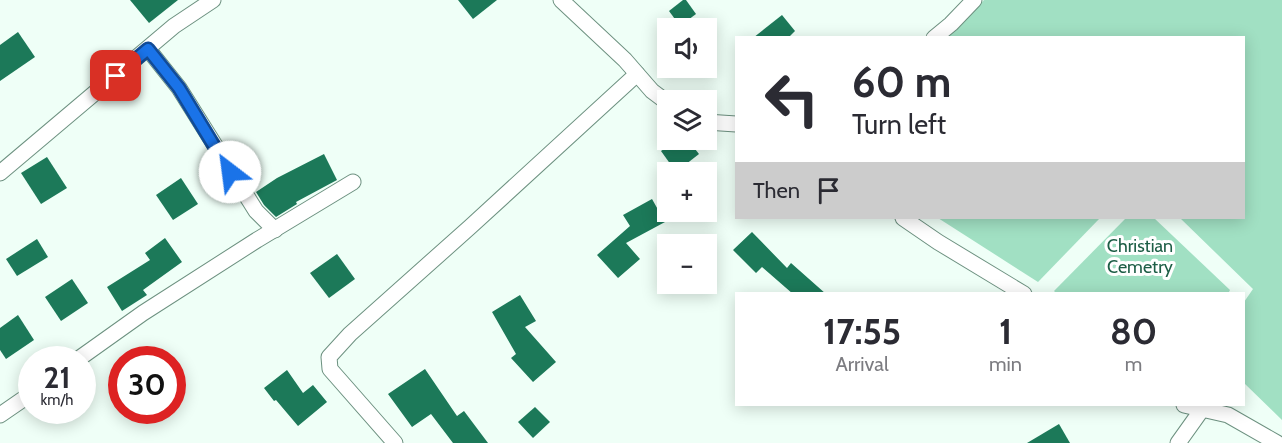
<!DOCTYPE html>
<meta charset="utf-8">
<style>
:root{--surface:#fff;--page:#f7f7f7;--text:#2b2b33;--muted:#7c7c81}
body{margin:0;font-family:Cabin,sans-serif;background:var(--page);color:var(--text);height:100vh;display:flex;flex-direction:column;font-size:22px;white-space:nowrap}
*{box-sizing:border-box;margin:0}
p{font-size:20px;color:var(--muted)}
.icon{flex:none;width:33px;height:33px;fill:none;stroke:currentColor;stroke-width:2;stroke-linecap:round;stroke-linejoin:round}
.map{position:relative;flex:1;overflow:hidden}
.details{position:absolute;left:735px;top:292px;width:510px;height:114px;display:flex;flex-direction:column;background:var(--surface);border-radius:0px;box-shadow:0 3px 15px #0003}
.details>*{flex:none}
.guide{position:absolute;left:735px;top:36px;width:510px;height:183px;border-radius:0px;box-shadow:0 3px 15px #0003;background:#fff;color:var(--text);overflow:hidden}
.buttons{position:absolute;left:657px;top:18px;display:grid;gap:12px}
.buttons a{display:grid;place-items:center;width:60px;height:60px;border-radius:0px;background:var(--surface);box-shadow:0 3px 15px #0003;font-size:30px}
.speed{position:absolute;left:18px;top:346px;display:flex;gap:12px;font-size:30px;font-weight:700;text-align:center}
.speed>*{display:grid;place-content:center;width:78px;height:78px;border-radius:50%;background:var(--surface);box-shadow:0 3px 15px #0003;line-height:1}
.speed small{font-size:15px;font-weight:400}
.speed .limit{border:9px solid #d22;background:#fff;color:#111}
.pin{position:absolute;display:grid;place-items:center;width:51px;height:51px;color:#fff;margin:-26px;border-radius:12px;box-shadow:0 3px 9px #0006}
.me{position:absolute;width:66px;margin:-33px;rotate:330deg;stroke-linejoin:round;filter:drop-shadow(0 0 4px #0008)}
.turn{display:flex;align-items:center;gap:21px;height:126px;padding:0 18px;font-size:27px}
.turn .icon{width:78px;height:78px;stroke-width:2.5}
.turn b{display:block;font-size:42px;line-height:51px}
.then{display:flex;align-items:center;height:57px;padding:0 18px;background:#0003;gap:12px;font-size:22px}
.eta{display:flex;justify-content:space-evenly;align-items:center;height:102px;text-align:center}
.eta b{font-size:36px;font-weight:700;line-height:42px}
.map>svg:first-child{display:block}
.green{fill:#a1e0c3}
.building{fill:#1c7959}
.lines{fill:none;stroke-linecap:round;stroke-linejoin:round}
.street-casing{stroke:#6d9180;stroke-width:17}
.street{stroke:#fff;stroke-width:15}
.route-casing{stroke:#114b97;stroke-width:15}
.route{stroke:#1a73e8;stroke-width:10}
.labels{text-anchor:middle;stroke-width:6;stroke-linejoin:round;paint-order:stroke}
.park-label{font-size:18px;fill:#1d5e46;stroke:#fff}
</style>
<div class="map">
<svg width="1282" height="443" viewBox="0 0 1282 443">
<rect width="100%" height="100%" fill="#effff7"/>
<g class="green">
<polygon points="984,0 1282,0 1282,420 1244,383 1244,302 1253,289 1180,218 1244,218 1244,38 946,38"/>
<polygon points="938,218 1100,218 1038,282"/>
<polygon points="1126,218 1154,218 1230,290 1228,294 1057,294 1054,291"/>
</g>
<g class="building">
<polygon points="130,0 178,0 149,23"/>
<polygon points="458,0 497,0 473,19"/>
<polygon points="683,0 686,0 696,14 680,26 669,11"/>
<polygon points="782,15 795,31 788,38 753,38"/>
<polygon points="18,32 35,57 0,81 0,45"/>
<polygon points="677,140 688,140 699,154 676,172 661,151"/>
<polygon points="324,154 337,180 296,202 297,204 276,217 264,205 256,192 277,178"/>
<polygon points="47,157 67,188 41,204 21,173"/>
<polygon points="181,178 198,204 173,220 156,195"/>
<polygon points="652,199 665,222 626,243 640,259 618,278 597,255 630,226 623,215"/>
<polygon points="752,232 787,268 791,263 826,294 793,294 762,267 756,273 733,250"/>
<polygon points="165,238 182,262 143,290 147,295 122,311 107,287 150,260 145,253"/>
<polygon points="37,239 48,257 17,276 6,259"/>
<polygon points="337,254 355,279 329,298 310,273"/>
<polygon points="72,279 88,303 61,321 45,297"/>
<polygon points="520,295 536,321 525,327 556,362 533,382 511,358 516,354 492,312"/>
<polygon points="18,315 34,340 6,359 0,350 0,328"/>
<polygon points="425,369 457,416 464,411 488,443 453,443 431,414 412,427 388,394"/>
<polygon points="287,370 303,393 313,385 327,402 298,426 276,400 274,401 264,388"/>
<polygon points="535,407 550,422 533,438 518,422"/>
<polygon points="1059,424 1070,443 1027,443"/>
</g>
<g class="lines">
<g class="street-casing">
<g id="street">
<polyline points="561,0 625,60 652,91 668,103"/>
<polyline points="934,38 951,24 974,0"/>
<polyline points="148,49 179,88 256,211 275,230"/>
<polyline points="706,122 736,124"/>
<polyline points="0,173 174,26 213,0"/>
<polyline points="903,218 938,242 1024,294"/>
<polyline points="77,360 143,313 257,240 353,182"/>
<polyline points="1184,405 1228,415 1277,443"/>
<polyline points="0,415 32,393"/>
<polyline points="395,443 330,369 329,357 350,334 470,227 637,74"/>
<polyline points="1178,443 1203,408"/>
</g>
</g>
<use href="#street" class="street"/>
</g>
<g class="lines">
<g class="route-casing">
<polyline id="route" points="116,76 148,49 179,88 230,172"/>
</g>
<use href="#route" class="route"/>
</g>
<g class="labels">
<g class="park-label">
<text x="1140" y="252">Christian<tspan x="1140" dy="21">Cemetry</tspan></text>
</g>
</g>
</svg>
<div class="buttons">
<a><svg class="icon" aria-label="sound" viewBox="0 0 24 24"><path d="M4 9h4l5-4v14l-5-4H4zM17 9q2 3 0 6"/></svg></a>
<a><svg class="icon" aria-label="layers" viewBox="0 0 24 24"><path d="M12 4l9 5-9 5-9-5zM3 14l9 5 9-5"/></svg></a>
<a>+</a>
<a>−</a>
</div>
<div class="speed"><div>21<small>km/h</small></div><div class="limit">30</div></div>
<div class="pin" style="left:116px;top:76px;background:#d93025"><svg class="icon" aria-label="arrive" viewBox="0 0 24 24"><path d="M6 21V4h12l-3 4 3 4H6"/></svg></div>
<svg class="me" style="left:230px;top:172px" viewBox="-20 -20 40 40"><circle r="19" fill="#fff"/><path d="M0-13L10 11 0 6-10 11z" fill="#1a73e8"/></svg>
<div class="guide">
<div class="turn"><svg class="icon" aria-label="left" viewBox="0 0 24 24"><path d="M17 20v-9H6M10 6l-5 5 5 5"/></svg><div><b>60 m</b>Turn left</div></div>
<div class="then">Then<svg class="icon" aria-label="arrive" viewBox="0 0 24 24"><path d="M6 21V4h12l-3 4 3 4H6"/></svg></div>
</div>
<section class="details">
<div class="eta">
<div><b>17:55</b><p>Arrival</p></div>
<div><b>1</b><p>min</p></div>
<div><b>80</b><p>m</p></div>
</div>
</section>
</div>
